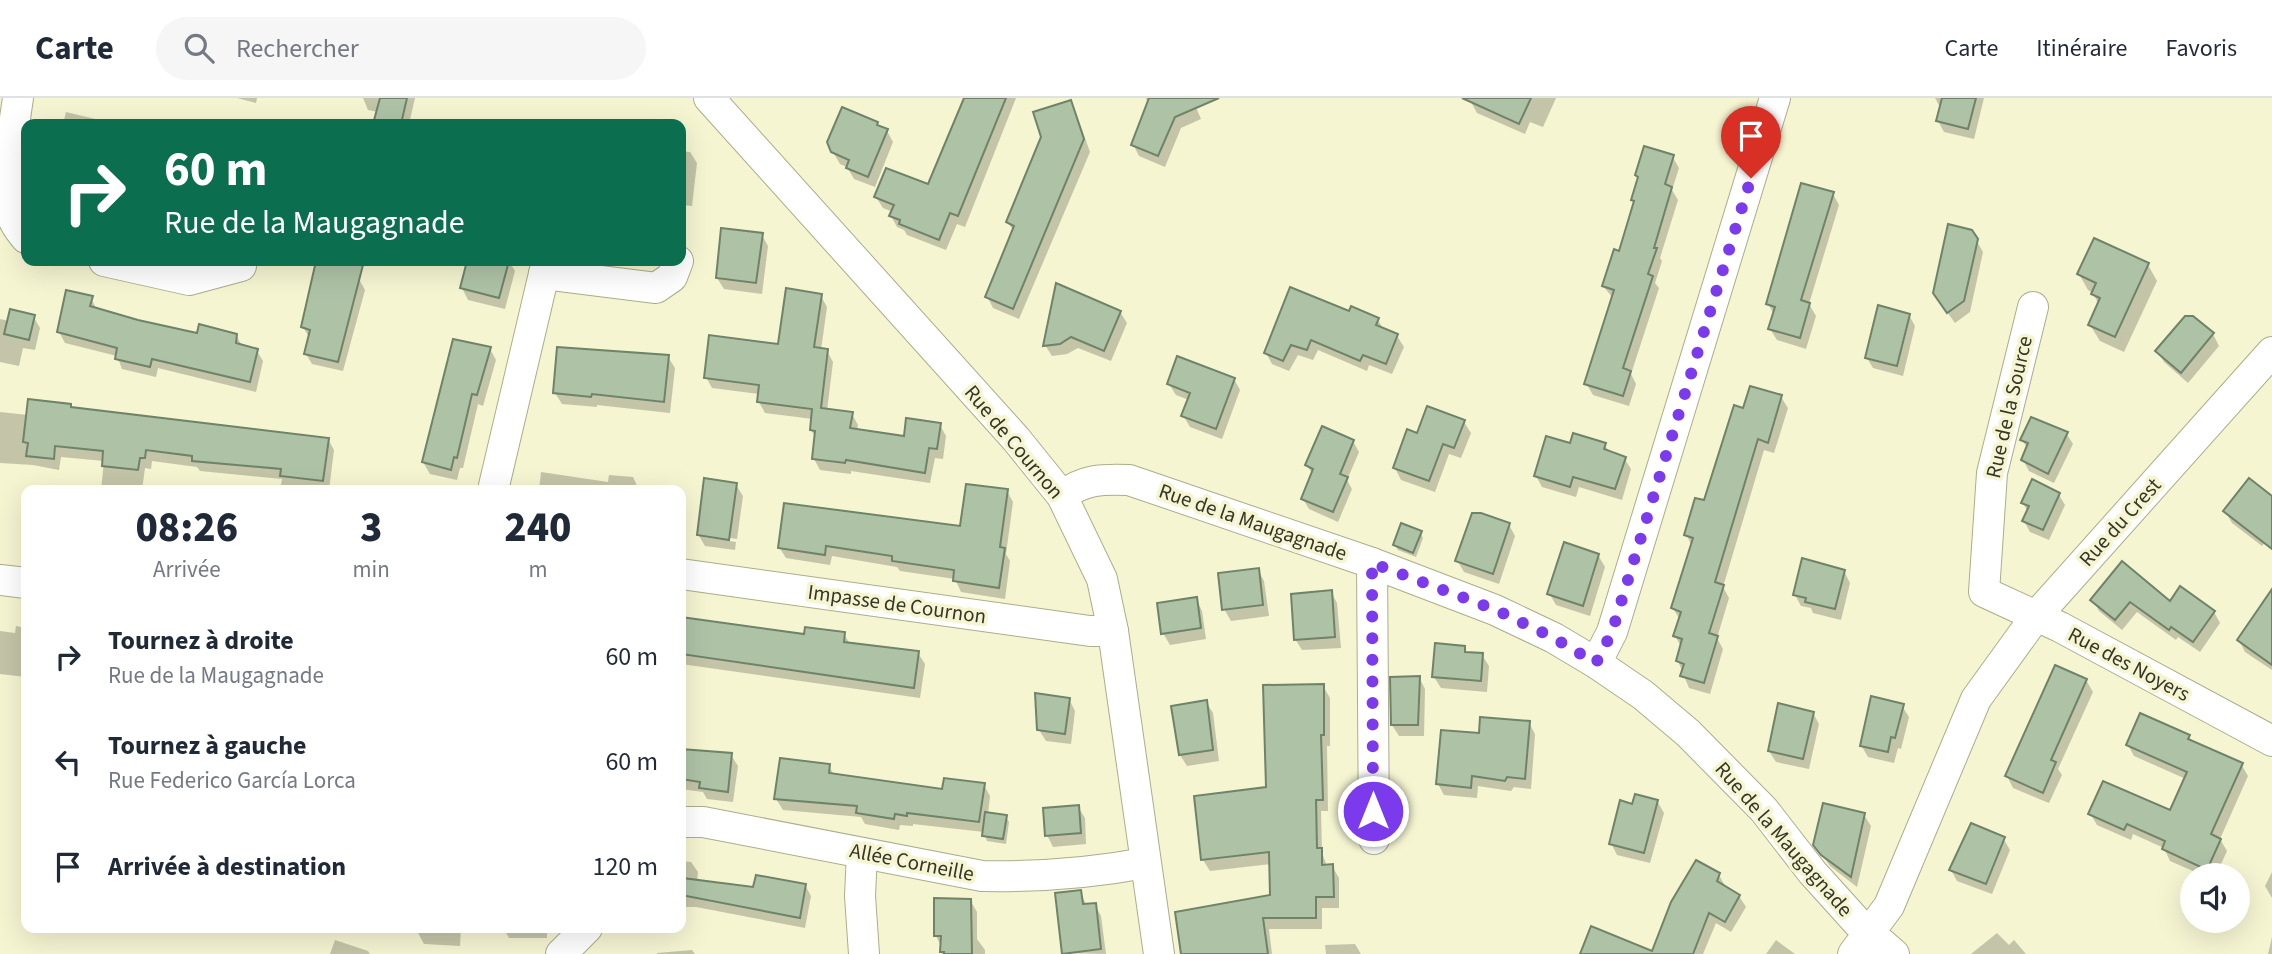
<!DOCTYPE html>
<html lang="fr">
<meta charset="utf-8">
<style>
:root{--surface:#fff;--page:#f6f6f7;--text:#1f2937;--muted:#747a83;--line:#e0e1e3}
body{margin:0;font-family:"Source Sans 3",sans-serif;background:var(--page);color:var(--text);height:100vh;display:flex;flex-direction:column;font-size:26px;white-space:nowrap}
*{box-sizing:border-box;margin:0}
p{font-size:23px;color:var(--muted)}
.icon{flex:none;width:38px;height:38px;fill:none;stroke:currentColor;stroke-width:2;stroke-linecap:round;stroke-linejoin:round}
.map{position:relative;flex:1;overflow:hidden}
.details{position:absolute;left:21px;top:387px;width:665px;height:448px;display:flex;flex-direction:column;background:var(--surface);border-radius:14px;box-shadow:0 7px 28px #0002}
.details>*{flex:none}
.hud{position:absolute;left:21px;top:21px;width:665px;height:147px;border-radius:14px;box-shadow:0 7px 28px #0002;background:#0b6e4f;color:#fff;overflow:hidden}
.controls{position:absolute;left:2180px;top:765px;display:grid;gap:14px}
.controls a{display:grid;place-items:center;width:70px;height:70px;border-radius:50%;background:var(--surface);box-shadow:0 7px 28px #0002;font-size:35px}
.pin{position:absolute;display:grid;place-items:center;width:60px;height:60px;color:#fff;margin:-72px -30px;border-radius:50% 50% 50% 0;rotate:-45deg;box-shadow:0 0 7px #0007}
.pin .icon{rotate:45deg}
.me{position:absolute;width:77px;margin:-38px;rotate:0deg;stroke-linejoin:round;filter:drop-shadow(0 0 5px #0008)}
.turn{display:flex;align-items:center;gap:24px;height:147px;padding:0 28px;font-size:32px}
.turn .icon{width:91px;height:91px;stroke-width:2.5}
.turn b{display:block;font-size:49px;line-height:60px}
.eta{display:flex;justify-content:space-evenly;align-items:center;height:119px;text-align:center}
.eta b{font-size:42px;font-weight:800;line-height:49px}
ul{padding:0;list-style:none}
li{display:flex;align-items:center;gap:21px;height:105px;padding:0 28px}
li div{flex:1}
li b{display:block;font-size:26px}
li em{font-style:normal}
header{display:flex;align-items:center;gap:42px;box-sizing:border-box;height:98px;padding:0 35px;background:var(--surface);border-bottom:2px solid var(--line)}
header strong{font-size:33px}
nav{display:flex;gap:38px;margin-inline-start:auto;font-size:24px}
.search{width:490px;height:63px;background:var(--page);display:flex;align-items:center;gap:18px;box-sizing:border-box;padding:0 24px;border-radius:38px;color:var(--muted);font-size:26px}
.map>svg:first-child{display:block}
.shadow{fill:#0003}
.building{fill:#aec3a6;stroke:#6f8368;stroke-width:2}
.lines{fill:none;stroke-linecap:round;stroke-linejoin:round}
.minor-casing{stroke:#acad8b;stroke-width:32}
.minor{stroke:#fff;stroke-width:30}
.route{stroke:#7c3aed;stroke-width:12;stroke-dasharray:0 21.6}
.labels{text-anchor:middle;stroke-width:7;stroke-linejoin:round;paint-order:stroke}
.street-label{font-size:21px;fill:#363628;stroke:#f5f5d2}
</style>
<header>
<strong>Carte</strong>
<div class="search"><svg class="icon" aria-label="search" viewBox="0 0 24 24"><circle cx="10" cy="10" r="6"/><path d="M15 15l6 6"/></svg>Rechercher</div>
<nav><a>Carte</a><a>Itinéraire</a><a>Favoris</a></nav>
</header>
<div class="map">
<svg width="2272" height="856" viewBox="0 0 2272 856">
<rect width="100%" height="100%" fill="#f5f5d2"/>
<g class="shadow">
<polygon points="237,0 257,0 256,5"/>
<polygon points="363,0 415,0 409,26 375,26 378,14 368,12"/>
<polygon points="966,0 1016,0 965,129 957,126 946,152 907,137 904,132 897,129 891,118 893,114 883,110 876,99 929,88"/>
<polygon points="1146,0 1192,0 1201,21 1181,30 1165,69 1139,58 1133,46 1148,7"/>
<polygon points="1473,0 1556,0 1543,29 1530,24 1525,36 1477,15 1471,4"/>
<polygon points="1935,0 1984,0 1974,41 1944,34 1938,23 1940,9"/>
<polygon points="1070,4 1076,15 1090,54 1019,221 993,210 987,198 1014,134 1008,124"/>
<polygon points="66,14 108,24 110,26 63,26"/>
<polygon points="877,25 879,30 887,33 893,44 875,89 854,81 847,69 840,66 833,54"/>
<polygon points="681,53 690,54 697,65 692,108 681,107"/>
<polygon points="1672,58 1679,70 1672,92 1678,102 1660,160 1662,163 1655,185 1659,190 1631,276 1636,286 1629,308 1593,297 1586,285 1613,200 1603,188 1620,155 1635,106 1633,102 1639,81 1637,77"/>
<polygon points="1833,96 1839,107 1809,206 1816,218 1806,251 1777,242 1770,231 1774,217 1768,205"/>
<polygon points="762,137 768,148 762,196 724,191 717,180"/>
<polygon points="1976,142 1983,154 1970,214 1955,225 1942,207"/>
<polygon points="315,163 350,163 355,180 359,181 365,192 343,273 312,266 306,256 309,239 303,229 317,168"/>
<polygon points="468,163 509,163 515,173 505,211 468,202 462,190"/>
<polygon points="2148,167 2157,183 2124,254 2100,243 2090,227 2099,207 2093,195 2088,192 2079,176"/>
<polygon points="821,198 827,209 821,252 827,253 833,264 827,313 852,316 858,327 857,333 905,340 940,327 946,338 943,361 935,360 930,385 851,373 851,376 820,372 814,361 816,340 811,332 813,321 765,315 759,304 759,296 712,290 706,279 780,248"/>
<polygon points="91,200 97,212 198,238 236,237 242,248 257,253 263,263 256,294 158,270 156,279 122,271 117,258 65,245 59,234"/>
<polygon points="1120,214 1127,225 1111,263 1078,250 1067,256 1052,258 1045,247"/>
<polygon points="1350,215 1378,222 1384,232 1397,238 1404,249 1392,276 1369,267 1367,273 1318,252 1313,262 1298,257 1289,273 1272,266 1266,255"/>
<polygon points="1909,217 1915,228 1903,278 1873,270 1867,260"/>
<polygon points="33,218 40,230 35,252 23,250 19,268 0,264 0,221 9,223"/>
<polygon points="2213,236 2219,248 2188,285 2164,264 2157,253"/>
<polygon points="490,251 496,262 483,308 478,306 463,370 460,370 457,382 430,376 423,364"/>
<polygon points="668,259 675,270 670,315 597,307 597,309 562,306 555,295"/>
<polygon points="1234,281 1240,292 1222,341 1190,329 1183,317 1189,302 1176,297 1169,286"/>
<polygon points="1781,299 1788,310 1774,355 1764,352 1723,489 1729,500 1717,540 1723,551 1710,596 1689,590 1678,563 1682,550 1675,538 1680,522 1673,510 1692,448 1686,436 1705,404 1744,312"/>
<polygon points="72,311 328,341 334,352 329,392 280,392 282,381 200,373 197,369 152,363 151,371 145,370 142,392 101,392 104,363 61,359 59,372 33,367 0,365 0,314 28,317"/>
<polygon points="1464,324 1471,335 1461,360 1449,356 1435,394 1401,382 1395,370 1418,337"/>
<polygon points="2066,335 2073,346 2054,385 2029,373 2023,362 2028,351 2022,342"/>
<polygon points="1353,343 1359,354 1347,382 1352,391 1338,424 1309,411 1303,401 1313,377 1307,367"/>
<polygon points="1604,346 1610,355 1624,360 1631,371 1622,402 1579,389 1576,399 1542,389 1536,378 1571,348"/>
<polygon points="541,374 608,384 609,377 633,379 639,392 539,392"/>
<polygon points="736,387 743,398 737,441 704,436 704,439 736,444 735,452 705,448 698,436"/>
<polygon points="1007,393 1013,404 1006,456 1010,463 1005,501 961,494 955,481 900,473 897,469 832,458 830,467 786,460 779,449 962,430"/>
<polygon points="2059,397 2065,407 2049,442 2030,434 2024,423 2028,414 2023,405"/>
<polygon points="2272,400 2272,435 2262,448 2232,425 2225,413"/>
<polygon points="25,406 26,406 26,443 22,436"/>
<polygon points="1509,427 1515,438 1499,486 1464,474 1457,462"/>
<polygon points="1420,434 1423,440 1416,459 1398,452 1395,447"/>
<polygon points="1598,457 1605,469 1590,518 1556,507 1549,495"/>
<polygon points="1258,472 1264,483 1269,518 1231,523 1224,511"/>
<polygon points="1844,473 1850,485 1841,522 1813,515 1811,510 1801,508 1795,497"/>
<polygon points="1331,494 1337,505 1341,550 1302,552 1295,541"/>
<polygon points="1196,501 1202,513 1206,541 1170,547 1163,535"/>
<polygon points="2093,502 2170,506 2214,514 2220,525 2200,554 2178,539 2176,542 2137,514 2122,532 2099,513"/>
<polygon points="2272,510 2272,572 2245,554 2239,542"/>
<polygon points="681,521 805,538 844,536 850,546 918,555 925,566 920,600 681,566"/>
<polygon points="16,528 26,530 26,579 0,576 0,533 15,535"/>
<polygon points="1464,549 1468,556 1482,557 1489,568 1487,594 1441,590 1434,579"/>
<polygon points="1419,579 1425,591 1424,638 1399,638 1392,627"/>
<polygon points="2086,582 2093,594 2058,671 2062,677 2049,705 2013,690 2007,678"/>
<polygon points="1323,588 1330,600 1330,648 1327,648 1328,713 1321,713 1322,755 1327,768 1332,768 1339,780 1339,810 1322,810 1322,831 1269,831 1272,856 1183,856 1272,799 1271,766 1210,773 1203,762 1267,690"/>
<polygon points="1069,601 1075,613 1071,646 1046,643 1039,632"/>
<polygon points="1206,604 1213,615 1219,663 1187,668 1180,657"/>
<polygon points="1902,608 1909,619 1901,651 1898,650 1894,665 1868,659 1861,647"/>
<polygon points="1813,615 1819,626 1809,671 1776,664 1769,653"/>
<polygon points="1529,625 1535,636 1531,691 1514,689 1511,693 1478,688 1477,700 1444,697 1438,686 1480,637"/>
<polygon points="2188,638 2192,644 2241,666 2248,678 2220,741 2227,753 2216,777 2202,777 2170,763 2164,750 2133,736 2131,742 2097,727 2090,715 2171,715 2186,681 2134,658 2128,647"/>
<polygon points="681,652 731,657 738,668 733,704 707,701 703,694 681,691"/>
<polygon points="829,668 834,677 943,693 984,687 990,698 988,716 1006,719 1009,724 1006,746 987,743 984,734 913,726 913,728 900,727 899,732 865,726 861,719 783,712 776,701"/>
<polygon points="1657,703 1664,715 1650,765 1617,757 1611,745 1634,708"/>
<polygon points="1078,709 1085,720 1086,746 1053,749 1047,737"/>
<polygon points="1864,717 1871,728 1857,789 1830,768 1815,747"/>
<polygon points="2003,740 2010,752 1992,796 1957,783 1951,772"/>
<polygon points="681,763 691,764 698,774 697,783 755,791 805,787 811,798 805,830 696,809 681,809"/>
<polygon points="2272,774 2272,800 2265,788"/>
<polygon points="1719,777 1725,788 1739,798 1746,809 1731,834 1716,825 1703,856 1582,856 1653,855"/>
<polygon points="1080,794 1087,808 1095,807 1101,818 1106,856 1064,855"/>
<polygon points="970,802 977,814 977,841 985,852 985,856 942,856 942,850 936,838"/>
<polygon points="418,830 461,830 460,848 424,846 418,835"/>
<polygon points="503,830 547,830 547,840 509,840"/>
<polygon points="1997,835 2009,847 2014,842 2026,856 1971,856"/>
<polygon points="2272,839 2272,856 2268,856"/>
<polygon points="335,842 368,853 370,856 330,856"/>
<polygon points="1776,842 1795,856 1766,856"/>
<polygon points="1355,846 1361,856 1326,856 1325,847"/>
<polygon points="692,852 695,856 657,856 657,855"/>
</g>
<g class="building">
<polygon points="380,0 407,0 401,26 373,26"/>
<polygon points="964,0 1006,0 958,118 950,115 939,142 899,126 900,122 889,118 894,107 874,99 886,70 928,86"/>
<polygon points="1149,0 1219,0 1175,19 1158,58 1131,47"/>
<polygon points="1462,0 1531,0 1519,26"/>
<polygon points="1942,0 1976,0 1968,31 1936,23"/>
<polygon points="1071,2 1084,41 1013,211 985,199 1014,128 1006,124 1041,39 1033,14"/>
<polygon points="842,9 878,24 877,27 888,31 868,79 846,70 849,62 831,54 827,44"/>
<polygon points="1644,48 1674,57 1665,86 1672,89 1654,150 1657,150 1648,176 1653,178 1623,270 1631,273 1623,298 1584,286 1614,192 1602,188 1614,151 1619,153 1634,103 1631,102 1638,79 1635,77"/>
<polygon points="1801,85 1834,94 1801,202 1810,205 1800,240 1768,231 1775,209 1766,206"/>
<polygon points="1948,126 1972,132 1978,141 1964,203 1947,215 1933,195"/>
<polygon points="721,130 763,135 756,185 716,180"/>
<polygon points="2094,140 2149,165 2115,239 2088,227 2100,200 2091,196 2096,185 2077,176"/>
<polygon points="316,163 364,163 338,264 304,256 310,232 301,229"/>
<polygon points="467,163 509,163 499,200 460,190"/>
<polygon points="1056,185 1121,213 1104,253 1071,239 1060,246 1043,248"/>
<polygon points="1290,189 1349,213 1351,208 1379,220 1376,227 1398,236 1386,266 1363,257 1360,263 1311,242 1307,252 1291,247 1283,263 1264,255"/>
<polygon points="786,190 822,196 814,249 828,251 821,310 853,314 850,330 904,338 906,320 941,325 937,351 929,350 925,375 846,362 845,365 812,361 815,333 810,332 812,311 757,304 759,287 704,280 709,237 778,246"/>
<polygon points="66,192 93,198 90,208 138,222 197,235 199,226 237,236 236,245 258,251 250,284 152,261 150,269 115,261 117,250 57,234"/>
<polygon points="1878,207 1910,216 1897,268 1865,260"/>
<polygon points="10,211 35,217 29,242 4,236"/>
<polygon points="2185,218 2193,218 2214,235 2181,275 2155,253"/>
<polygon points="453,241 491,249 477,297 472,296 457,360 454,359 451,372 422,364"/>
<polygon points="557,249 669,257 664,304 592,296 591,299 553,295"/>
<polygon points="1177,258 1235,280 1216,331 1181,318 1190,295 1167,286"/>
<polygon points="1750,288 1782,297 1768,345 1758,341 1715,484 1724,487 1709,535 1718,538 1704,585 1680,578 1684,566 1676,563 1682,541 1673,538 1681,514 1671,510 1693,440 1684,437 1695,400 1704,402 1734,307 1743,310"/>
<polygon points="28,301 71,306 71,309 329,340 323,383 280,378 281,371 192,363 192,358 146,352 145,360 140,360 138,372 102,368 103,353 55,348 54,361 26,358 28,345 23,344"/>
<polygon points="1427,308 1465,322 1454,350 1443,346 1429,383 1393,370 1407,331 1417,335"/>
<polygon points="2031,319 2068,334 2048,376 2021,362 2028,345 2020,342"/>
<polygon points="1322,328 1354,342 1340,376 1348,379 1333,414 1301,401 1313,371 1305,367"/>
<polygon points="1573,335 1606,345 1604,351 1626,359 1615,391 1573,379 1570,389 1534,378 1546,338 1570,345"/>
<polygon points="704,380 737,385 729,442 697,437"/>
<polygon points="2249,380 2272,398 2272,451 2223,413"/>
<polygon points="2032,381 2060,395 2043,432 2022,423 2029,408 2021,405"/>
<polygon points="966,386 1008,391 1000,449 1005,450 999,490 953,483 954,472 892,463 892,458 826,448 825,457 778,450 784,405 960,428"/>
<polygon points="1472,415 1481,415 1510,425 1493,476 1455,463"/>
<polygon points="1401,425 1422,433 1413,455 1393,447"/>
<polygon points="1564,444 1599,456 1583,508 1547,496"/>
<polygon points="1802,460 1845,472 1835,511 1805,504 1806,500 1793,497"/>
<polygon points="2122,463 2170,503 2180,488 2215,513 2193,544 2171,529 2169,532 2130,504 2115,522 2090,502"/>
<polygon points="1259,470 1263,507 1222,512 1218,475"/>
<polygon points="2272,491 2272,567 2237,542"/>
<polygon points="1332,492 1335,539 1294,542 1291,496"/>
<polygon points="1197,499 1201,530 1161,536 1157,505"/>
<polygon points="681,519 804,536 805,529 845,534 844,544 919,553 914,590 681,556"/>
<polygon points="1435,545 1465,548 1465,554 1483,555 1481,583 1432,579"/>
<polygon points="2055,567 2087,581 2051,662 2056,664 2043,695 2005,678"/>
<polygon points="1420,578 1418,627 1391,627 1390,579"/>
<polygon points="1324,586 1324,637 1321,637 1323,702 1316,702 1317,750 1322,750 1322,767 1333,766 1334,799 1316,799 1316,820 1263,820 1268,856 1181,856 1175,814 1270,797 1269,754 1201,762 1194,698 1266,689 1263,587"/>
<polygon points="1035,595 1070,600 1065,636 1037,632"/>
<polygon points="1871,598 1904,606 1895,640 1891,639 1888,654 1860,648"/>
<polygon points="1207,602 1213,652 1179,657 1171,608"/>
<polygon points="1778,605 1814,614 1803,661 1768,653"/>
<polygon points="2140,615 2190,637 2188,641 2243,665 2211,736 2221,741 2207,772 2162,751 2165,743 2127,726 2124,732 2088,716 2103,683 2170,712 2187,674 2126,647"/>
<polygon points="1480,619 1530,623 1525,681 1507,679 1505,683 1472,678 1471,690 1436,686 1441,632 1479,635"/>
<polygon points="681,651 732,655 728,694 699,690 700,684 681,681"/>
<polygon points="780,660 830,666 829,675 942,691 944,680 985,685 979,724 907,715 907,718 895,716 894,721 856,715 857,708 774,701"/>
<polygon points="1635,696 1658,702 1644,755 1609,746 1620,702 1632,706"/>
<polygon points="1823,705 1865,715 1851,779 1821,757 1813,747"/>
<polygon points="1079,707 1081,735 1045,738 1043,710"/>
<polygon points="985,714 1007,717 1003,741 982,738"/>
<polygon points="1971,725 2005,739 1986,786 1949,772"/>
<polygon points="1696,762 1720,775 1717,783 1740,797 1725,824 1709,815 1693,856 1580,856 1591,828 1652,853 1671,804"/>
<polygon points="756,777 806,786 800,820 681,797 682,780 753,789"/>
<polygon points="1081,792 1083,806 1096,805 1101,851 1062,856 1055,795"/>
<polygon points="934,800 971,801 972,856 944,856 944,854 940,854 941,838 934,838"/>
</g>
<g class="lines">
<g class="minor-casing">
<g id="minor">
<path d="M18,0C13,33 7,73 9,106C10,119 18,131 26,140"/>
<polyline points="709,0 1016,341 1062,398 1102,481 1113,533 1159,856"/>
<polyline points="104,163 189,182 241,168"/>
<polyline points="544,176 656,190 672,179 678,163"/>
<polyline points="2033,209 1992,375 1984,494 2060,529 2272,643"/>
<polyline points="493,392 547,163"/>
<path d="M1062,398C1084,381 1102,381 1129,382L1372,465L1495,512L1554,540L1596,565L1643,597L1688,635L1764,712L1812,774L1858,825L1894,856"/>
<polyline points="1372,465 1374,741"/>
<polyline points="681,476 1090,533 1113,533"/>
<polyline points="0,482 26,485"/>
<polyline points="1596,565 1612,534 1775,0"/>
<path d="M681,724H703L982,778C1036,779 1092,775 1145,765"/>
<polyline points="862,755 860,798 864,856"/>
<polyline points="561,856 587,830"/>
<polyline points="1853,856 1889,808 1976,601 2036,518 2272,254"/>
</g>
</g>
<use href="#minor" class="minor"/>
</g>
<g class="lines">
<polyline class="route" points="1373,713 1372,465 1496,512 1554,540 1596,565 1612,534 1751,80"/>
</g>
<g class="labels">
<g class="street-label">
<text transform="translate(2009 309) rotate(-77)" y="7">Rue de la Source</text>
<text transform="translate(1014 344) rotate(50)" y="7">Rue de Cournon</text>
<text transform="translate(1253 424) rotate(19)" y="7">Rue de la Maugagnade</text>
<text transform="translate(2120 424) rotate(-48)" y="7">Rue du Crest</text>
<text transform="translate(897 506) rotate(8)" y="7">Impasse de Cournon</text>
<text transform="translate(2129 566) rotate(28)" y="7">Rue des Noyers</text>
<text transform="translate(1784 741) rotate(49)" y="7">Rue de la Maugagnade</text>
<text transform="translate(912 764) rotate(11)" y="7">Allée Corneille</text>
</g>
</g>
</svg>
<div class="controls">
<a><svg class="icon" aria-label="sound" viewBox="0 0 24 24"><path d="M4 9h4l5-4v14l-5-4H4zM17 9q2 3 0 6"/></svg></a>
</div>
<div class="pin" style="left:1751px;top:80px;background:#d93025"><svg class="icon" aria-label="arrive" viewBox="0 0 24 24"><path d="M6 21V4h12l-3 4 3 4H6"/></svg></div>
<svg class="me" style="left:1373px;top:713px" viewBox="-20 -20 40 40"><circle r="17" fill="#7c3aed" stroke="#fff" stroke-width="3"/><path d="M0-11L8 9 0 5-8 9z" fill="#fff"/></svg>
<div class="hud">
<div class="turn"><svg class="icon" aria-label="right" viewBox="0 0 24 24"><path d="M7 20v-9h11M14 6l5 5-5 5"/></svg><div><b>60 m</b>Rue de la Maugagnade</div></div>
</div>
<section class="details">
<div class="eta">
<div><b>08:26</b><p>Arrivée</p></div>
<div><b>3</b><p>min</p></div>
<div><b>240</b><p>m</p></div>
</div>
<ul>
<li><svg class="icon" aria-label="right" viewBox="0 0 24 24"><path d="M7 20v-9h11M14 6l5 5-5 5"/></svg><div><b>Tournez à droite</b><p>Rue de la Maugagnade</p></div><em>60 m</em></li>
<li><svg class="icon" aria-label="left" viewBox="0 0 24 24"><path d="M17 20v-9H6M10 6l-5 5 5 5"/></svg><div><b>Tournez à gauche</b><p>Rue Federico García Lorca</p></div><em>60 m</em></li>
<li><svg class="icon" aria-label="arrive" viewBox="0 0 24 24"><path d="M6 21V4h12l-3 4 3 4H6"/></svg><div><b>Arrivée à destination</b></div><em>120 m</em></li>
</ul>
</section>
</div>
